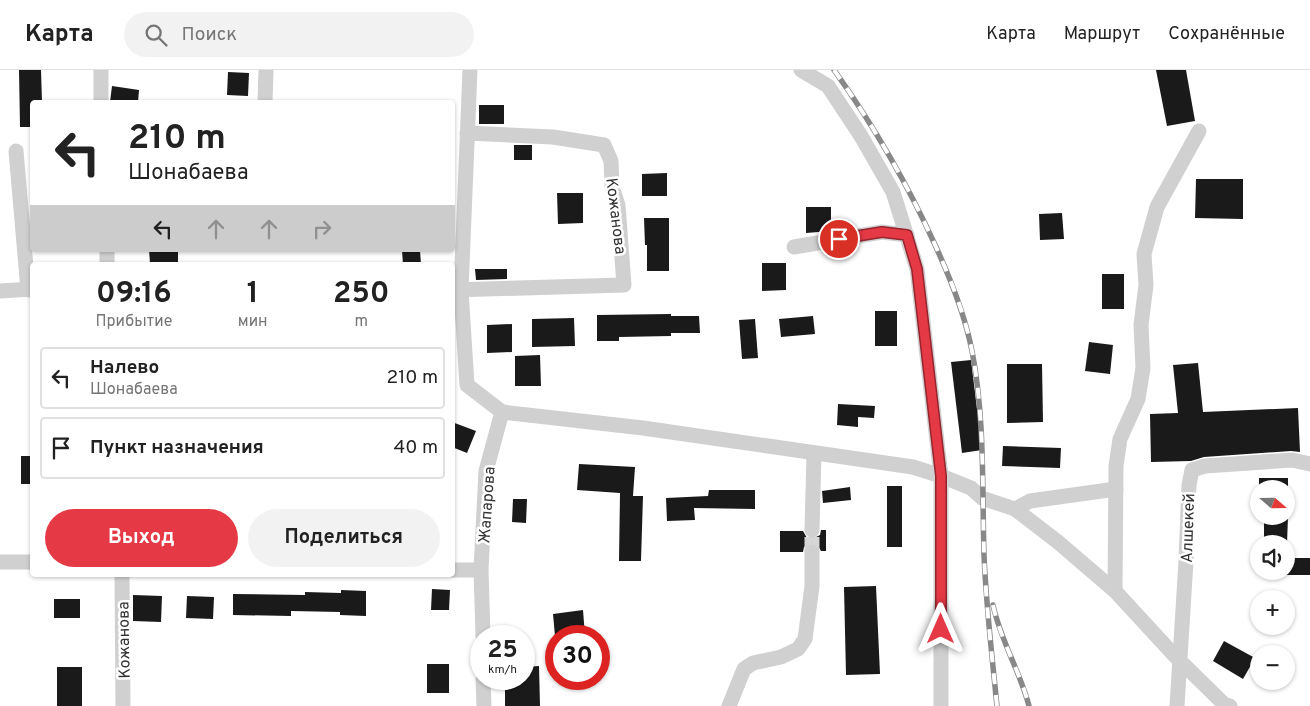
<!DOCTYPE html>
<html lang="ru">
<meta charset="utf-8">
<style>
:root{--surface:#fff;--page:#f2f2f2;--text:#222;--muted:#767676;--line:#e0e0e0;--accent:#e63946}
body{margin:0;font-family:Overpass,sans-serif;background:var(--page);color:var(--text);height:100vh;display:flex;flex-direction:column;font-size:19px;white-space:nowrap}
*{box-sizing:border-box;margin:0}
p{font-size:16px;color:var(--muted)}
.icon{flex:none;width:28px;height:28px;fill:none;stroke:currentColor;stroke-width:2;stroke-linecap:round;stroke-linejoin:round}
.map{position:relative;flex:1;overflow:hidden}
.details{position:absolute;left:30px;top:192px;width:425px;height:315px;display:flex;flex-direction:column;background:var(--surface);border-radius:5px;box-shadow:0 1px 4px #0004}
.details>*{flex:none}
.guide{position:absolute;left:30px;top:30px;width:425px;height:152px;border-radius:5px;box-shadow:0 1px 4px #0004;background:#fff;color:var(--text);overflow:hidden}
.needle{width:32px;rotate:110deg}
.buttons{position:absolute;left:1250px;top:410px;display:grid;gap:10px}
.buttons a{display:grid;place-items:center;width:45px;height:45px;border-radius:50%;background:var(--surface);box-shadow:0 1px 4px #0004;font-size:25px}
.speed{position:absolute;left:470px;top:555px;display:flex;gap:10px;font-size:25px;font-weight:700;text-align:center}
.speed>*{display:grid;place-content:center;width:65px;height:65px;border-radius:50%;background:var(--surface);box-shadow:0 1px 4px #0004;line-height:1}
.speed small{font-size:12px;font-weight:400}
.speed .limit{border:8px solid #d22;background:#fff;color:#111}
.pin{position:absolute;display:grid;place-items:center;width:42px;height:42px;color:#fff;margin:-21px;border:2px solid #fff;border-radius:50%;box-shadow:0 1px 5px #0007}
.me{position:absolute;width:55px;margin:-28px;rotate:0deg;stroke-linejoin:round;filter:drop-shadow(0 0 4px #0008)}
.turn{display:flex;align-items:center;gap:18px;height:105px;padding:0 15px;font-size:22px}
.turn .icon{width:65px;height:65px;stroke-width:2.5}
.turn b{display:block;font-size:35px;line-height:42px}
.lanes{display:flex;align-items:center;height:48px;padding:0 15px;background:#0003;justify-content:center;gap:25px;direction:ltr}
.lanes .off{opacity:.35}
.eta{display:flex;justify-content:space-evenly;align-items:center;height:85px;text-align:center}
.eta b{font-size:30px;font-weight:700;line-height:35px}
.action{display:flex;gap:10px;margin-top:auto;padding:10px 15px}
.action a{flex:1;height:58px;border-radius:30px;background:var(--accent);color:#fff;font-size:20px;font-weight:700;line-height:58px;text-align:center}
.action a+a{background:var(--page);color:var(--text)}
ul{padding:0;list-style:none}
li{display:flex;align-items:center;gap:15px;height:62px;margin:0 10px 8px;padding:0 5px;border:2px solid var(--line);border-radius:5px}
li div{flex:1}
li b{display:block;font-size:19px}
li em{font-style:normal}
header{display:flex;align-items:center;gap:30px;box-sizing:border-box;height:70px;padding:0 25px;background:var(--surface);border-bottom:1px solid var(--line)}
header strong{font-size:24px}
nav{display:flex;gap:28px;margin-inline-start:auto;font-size:18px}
.search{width:350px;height:45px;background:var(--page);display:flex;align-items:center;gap:12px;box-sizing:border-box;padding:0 18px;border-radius:28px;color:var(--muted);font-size:19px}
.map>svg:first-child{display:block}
.building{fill:#1a1a1a}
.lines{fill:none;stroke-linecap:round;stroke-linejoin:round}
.minor-tunnel{stroke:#d6d6d6;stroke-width:15;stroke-dasharray:15 8;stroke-linecap:butt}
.minor{stroke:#d0d0d0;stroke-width:15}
.rail-casing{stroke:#888;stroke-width:5.5}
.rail{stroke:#fff;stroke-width:4;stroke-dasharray:11;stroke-linecap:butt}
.route-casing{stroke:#96252e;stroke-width:12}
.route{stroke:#e63946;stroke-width:9}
.labels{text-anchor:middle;stroke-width:5;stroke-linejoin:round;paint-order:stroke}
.street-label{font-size:16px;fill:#333;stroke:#fff}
</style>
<header>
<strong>Карта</strong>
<div class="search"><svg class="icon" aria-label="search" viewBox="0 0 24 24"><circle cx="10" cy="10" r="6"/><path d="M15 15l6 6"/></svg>Поиск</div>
<nav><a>Карта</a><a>Маршрут</a><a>Сохранённые</a></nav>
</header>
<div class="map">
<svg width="1310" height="636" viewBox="0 0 1310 636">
<rect width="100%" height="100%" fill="#fff"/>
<g class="building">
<polygon points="19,0 41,0 42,32 32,32 32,57 20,57"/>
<polygon points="1156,0 1186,0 1195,51 1167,56"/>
<polygon points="228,2 249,3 248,26 227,25"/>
<polygon points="112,16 139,20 138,32 110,32"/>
<rect x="479" y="35" width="25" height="19"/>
<rect x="514" y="75" width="18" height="15"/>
<polygon points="667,103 667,126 642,126 642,104"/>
<polygon points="1196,109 1243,109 1243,149 1195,148"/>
<polygon points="557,123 583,123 583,153 558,154"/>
<polygon points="806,137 831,137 831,161 806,163"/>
<polygon points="1062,143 1064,169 1040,170 1039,144"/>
<polygon points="644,148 669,148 669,201 647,201 647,175 645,175"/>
<polygon points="149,180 178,180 178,192 150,193"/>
<polygon points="402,180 420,180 421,195 403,195"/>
<polygon points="762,193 786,193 786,220 762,221"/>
<polygon points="475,199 507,199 507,209 476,210"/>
<rect x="1102" y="204" width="22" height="35"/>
<rect x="875" y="241" width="22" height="35"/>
<polygon points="671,244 671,246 699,246 700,263 671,263 671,266 619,267 619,271 597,271 597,245"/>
<polygon points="813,246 815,264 781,267 779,249"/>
<polygon points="574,248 575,276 532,277 532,249"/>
<polygon points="755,249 758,288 742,289 739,250"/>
<polygon points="512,254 512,282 487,283 487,255"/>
<polygon points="1089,272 1113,275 1110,304 1085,301"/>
<polygon points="540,285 541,316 515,316 515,286"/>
<polygon points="971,290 982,380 962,383 951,292"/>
<polygon points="1198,293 1203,342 1298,338 1300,382 1291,381 1204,387 1191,391 1151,392 1150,344 1178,343 1173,295"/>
<polygon points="1007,294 1042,294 1043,352 1007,353"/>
<polygon points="838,334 875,336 874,348 858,347 858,357 837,355"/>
<polygon points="452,352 476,361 467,383 452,377"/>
<polygon points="1003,376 1061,378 1060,398 1002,396"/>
<rect x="21" y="386" width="11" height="28"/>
<polygon points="579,394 635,397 633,426 643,426 641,491 619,491 620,423 577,420"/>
<rect x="1259" y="408" width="29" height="11"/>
<rect x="887" y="416" width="15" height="61"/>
<polygon points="850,417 851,430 823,433 822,421"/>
<polygon points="709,420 755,420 755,439 694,438 695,450 667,451 666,428 708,426"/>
<polygon points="513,429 527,429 526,453 512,452"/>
<polygon points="1264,446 1288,446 1287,474 1264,474"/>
<polygon points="821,460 826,460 826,481 821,481 817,474 812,473 804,477 803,482 780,482 780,461 803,461 807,468 812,469 820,465"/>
<rect x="1286" y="488" width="24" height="17"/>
<polygon points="876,516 880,604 846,605 844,517"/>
<polygon points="432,519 450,520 449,540 431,540"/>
<polygon points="341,520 366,521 366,546 340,545 340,542 291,541 291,546 233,545 233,524 305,525 305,522 341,523"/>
<polygon points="133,525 162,526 161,552 133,551"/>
<polygon points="187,526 214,527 213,549 186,548"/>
<rect x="54" y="529" width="26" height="19"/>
<polygon points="583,540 585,566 555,566 553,544"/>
<polygon points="1224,571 1255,588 1243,609 1213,591"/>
<rect x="427" y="594" width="22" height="29"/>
<polygon points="539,596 540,636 505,636 505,609 524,609 524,597"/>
<rect x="57" y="597" width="25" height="39"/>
</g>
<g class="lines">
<polyline class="minor-tunnel" points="812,482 812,460"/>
<g class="minor">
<polyline points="101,0 101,32"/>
<polyline points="470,0 461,220 467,315 502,342 643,358 913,397 941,406 971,418 982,428 1015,439 1058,472 1115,521 1174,585 1224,634 1230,636"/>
<polyline points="801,0 828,16 861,66 893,122 917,199 941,406 941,636"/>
<polyline points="265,32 266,0"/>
<polyline points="16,81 28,220"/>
<polyline points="794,177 870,164 882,162 907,165"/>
<polyline points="107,180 107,195"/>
<polyline points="452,220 624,215 618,135 612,117 611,91 604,75 553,67 467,63"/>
<polyline points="0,221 32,219"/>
<polyline points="1015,439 1030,431 1116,419"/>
<polyline points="812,460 814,383"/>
<polyline points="0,492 32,492"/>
<polyline points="452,500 481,500"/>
<polyline points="122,505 123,636"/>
<polyline points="1115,521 1116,396 1120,369 1138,329 1143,298 1141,255 1146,215 1144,184 1157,137 1199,61"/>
<polyline points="483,566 481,500 486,401 502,342"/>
<polyline points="483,609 484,636"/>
<polyline points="729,636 744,599 753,593 781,587 798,579 805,569 812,516 812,482"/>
<polyline points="1177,636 1186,491 1189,415 1192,400 1205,396 1292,390 1310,394"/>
</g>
<g class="rail-casing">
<g id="rail">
<path d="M834,0C874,56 908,115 936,177C951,210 965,245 972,281C985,348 982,417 984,485C986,535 992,586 997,636"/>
<path d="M993,535C1001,572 1020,601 1029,636"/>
</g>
</g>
<use href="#rail" class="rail"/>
</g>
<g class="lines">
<g class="route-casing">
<polyline id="route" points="839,169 882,162 907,165 917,199 941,406 941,559"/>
</g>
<use href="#route" class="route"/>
</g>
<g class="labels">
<g class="street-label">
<text transform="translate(617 146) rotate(83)" y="6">Кожанова</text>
<text transform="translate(486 435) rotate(-86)" y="6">Жапарова</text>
<text transform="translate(1187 458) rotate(-88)" y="6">Алшекей</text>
<text transform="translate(123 570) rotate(-91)" y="6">Кожанова</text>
</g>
</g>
</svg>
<div class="buttons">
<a><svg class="needle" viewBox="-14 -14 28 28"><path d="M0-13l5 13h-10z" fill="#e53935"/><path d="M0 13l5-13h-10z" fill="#767676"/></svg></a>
<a><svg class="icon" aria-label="sound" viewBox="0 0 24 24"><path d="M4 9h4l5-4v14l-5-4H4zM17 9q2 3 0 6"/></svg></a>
<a>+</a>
<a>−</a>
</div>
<div class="speed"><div>25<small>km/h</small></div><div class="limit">30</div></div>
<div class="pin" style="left:839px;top:169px;background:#d93025"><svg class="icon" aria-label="arrive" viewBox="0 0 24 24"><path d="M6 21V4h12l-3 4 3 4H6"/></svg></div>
<svg class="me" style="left:941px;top:559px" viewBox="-20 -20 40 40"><path d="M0-17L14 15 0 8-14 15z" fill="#e63946" stroke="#fff" stroke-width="4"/></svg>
<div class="guide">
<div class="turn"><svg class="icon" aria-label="left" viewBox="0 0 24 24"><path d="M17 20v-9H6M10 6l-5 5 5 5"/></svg><div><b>210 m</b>Шонабаева</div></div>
<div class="lanes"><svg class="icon" aria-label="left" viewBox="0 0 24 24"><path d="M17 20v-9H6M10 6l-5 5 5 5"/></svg><svg class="icon off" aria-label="ahead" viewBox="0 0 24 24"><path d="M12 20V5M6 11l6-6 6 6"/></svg><svg class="icon off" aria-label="ahead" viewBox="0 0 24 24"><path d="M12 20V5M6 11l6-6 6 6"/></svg><svg class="icon off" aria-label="right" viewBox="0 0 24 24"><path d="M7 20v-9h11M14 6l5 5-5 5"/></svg></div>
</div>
<section class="details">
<div class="eta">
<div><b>09:16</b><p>Прибытие</p></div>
<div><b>1</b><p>мин</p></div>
<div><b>250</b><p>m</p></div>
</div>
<ul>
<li><svg class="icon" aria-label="left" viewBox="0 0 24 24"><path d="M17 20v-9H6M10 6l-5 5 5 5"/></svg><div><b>Налево</b><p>Шонабаева</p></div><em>210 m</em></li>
<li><svg class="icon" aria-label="arrive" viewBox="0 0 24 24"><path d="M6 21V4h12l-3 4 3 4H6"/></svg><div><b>Пункт назначения</b></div><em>40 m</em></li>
</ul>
<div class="action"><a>Выход</a><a>Поделиться</a></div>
</section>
</div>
